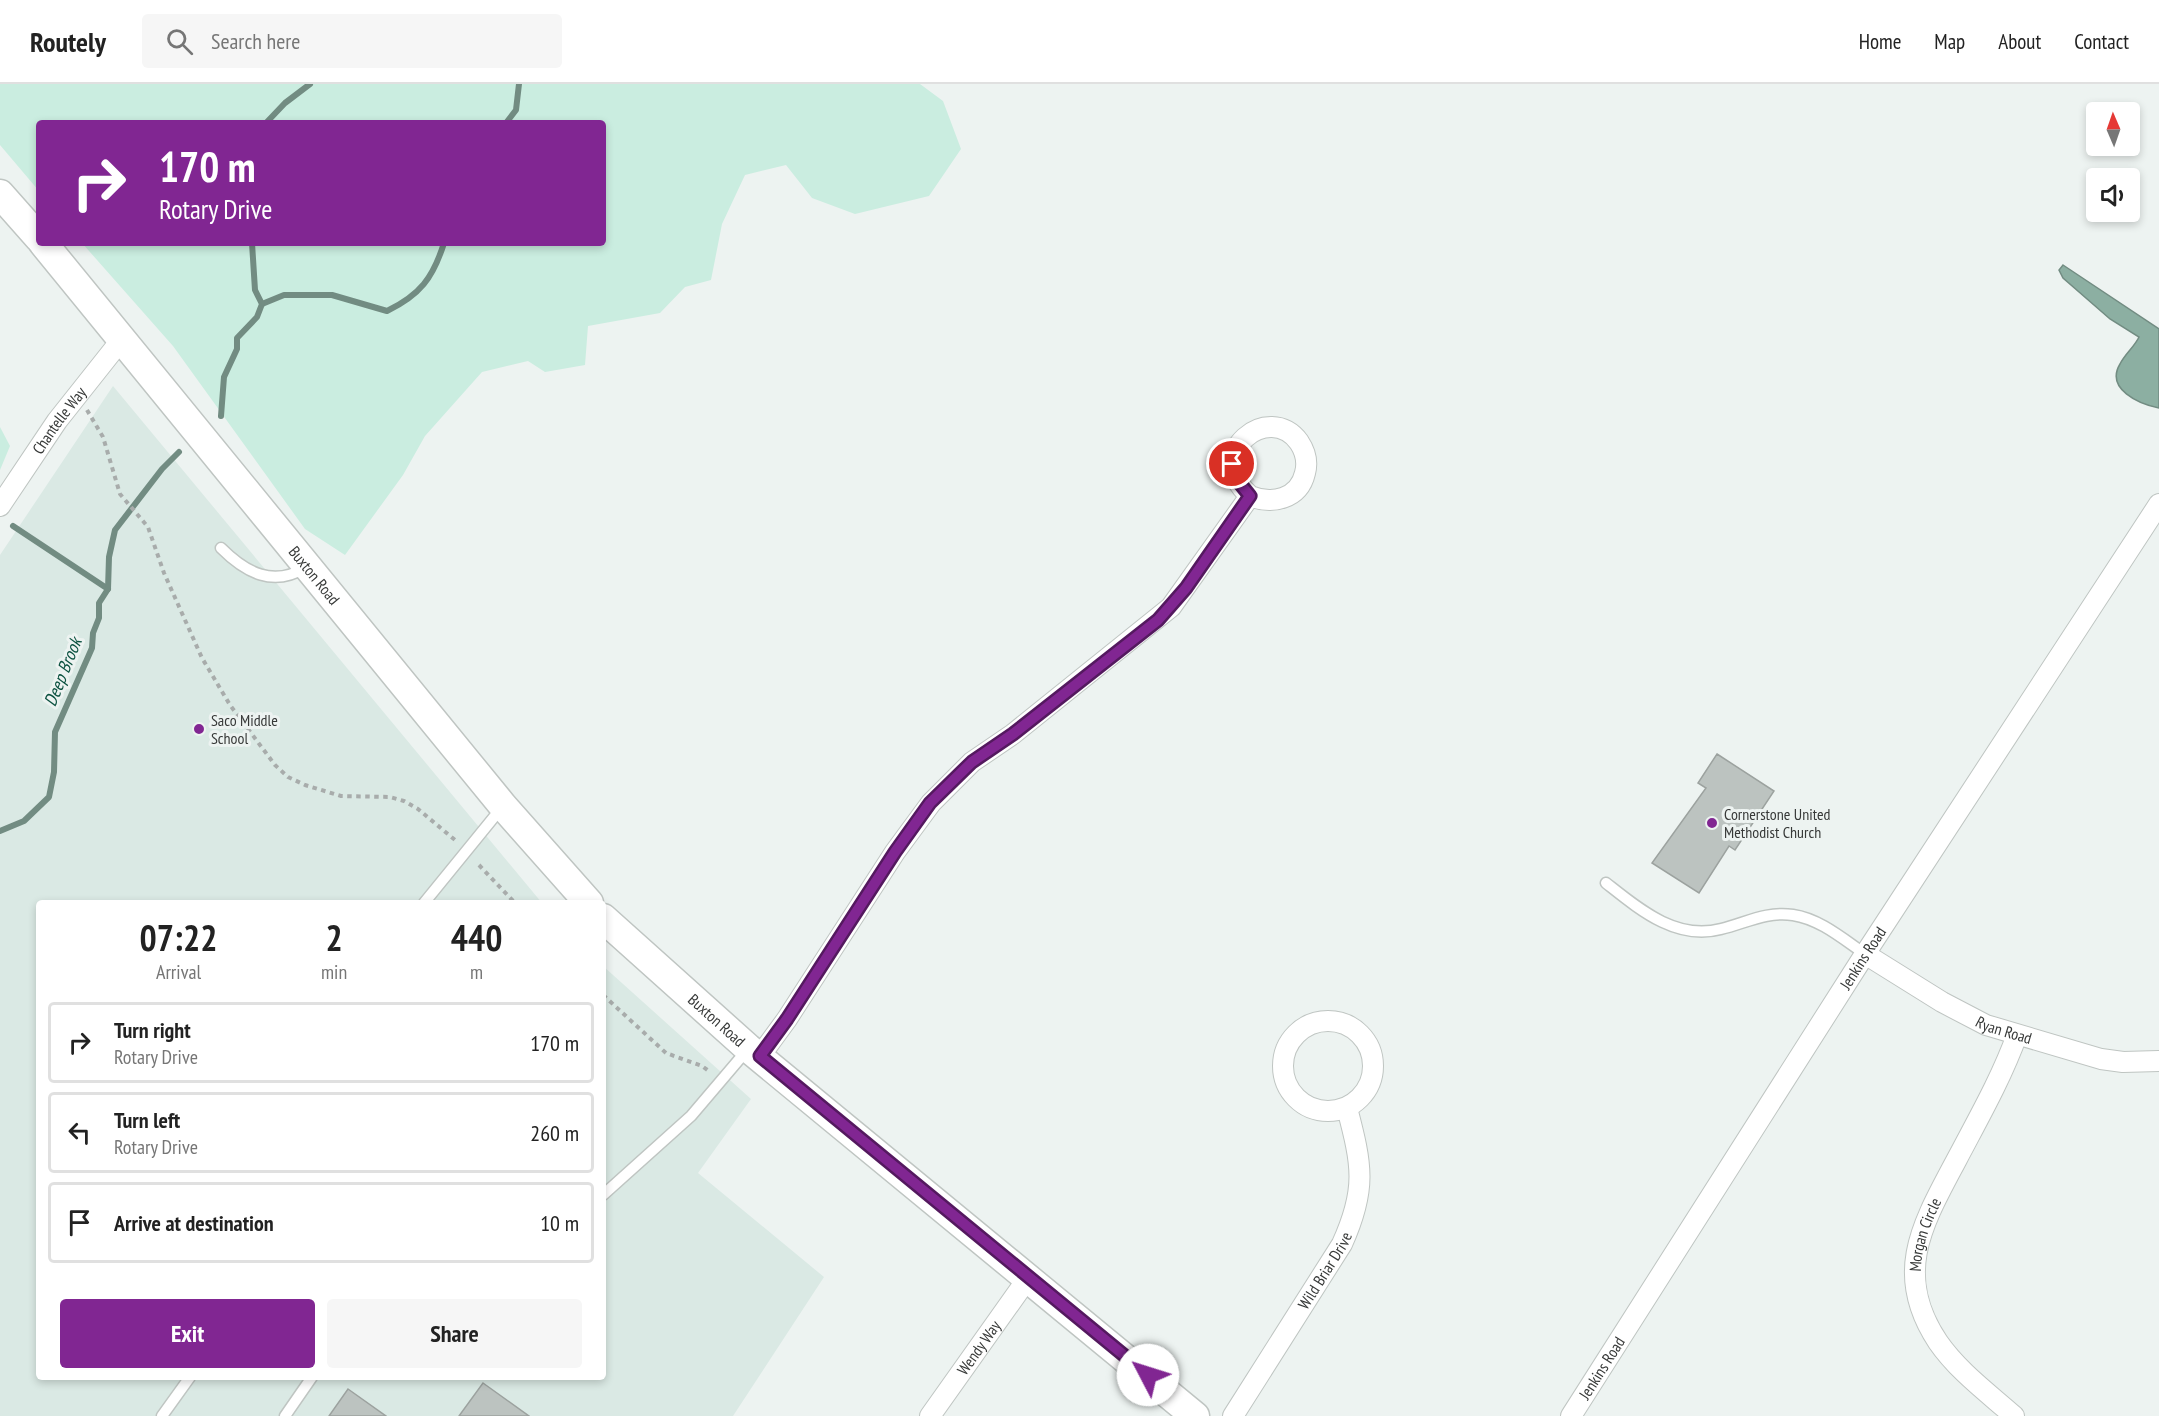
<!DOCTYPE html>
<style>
:root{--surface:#fff;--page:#f6f6f6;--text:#222;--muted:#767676;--line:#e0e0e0;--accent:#812692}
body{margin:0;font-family:"PT Sans Narrow",sans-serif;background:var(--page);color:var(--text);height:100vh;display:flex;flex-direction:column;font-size:22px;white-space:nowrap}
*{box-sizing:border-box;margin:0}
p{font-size:20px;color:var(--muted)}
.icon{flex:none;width:33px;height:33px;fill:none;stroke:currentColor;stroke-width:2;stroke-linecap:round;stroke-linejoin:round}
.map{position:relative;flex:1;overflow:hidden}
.panel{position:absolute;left:36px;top:816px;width:570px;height:480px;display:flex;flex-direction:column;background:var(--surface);border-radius:6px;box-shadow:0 3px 9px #0003}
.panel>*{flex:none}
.top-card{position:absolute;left:36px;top:36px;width:570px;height:126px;border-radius:6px;box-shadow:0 3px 9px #0003;background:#812692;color:#fff;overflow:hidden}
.needle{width:39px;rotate:358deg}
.fabs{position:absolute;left:2086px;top:18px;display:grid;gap:12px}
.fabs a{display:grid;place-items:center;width:54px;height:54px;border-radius:6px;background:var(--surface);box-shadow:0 3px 9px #0003;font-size:30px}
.pin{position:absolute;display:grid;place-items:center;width:51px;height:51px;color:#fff;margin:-26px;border:3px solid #fff;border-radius:50%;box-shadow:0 2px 6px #0007}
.me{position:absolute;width:66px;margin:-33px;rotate:310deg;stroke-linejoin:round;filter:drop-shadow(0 0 4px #0008)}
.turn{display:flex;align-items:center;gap:21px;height:126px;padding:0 24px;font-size:27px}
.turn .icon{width:78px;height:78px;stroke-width:2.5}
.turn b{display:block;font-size:42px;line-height:51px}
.eta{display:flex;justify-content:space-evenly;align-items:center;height:102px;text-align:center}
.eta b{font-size:36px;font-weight:800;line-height:42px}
.cta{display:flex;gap:12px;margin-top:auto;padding:12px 24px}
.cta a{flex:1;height:69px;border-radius:6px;background:var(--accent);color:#fff;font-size:24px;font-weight:800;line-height:69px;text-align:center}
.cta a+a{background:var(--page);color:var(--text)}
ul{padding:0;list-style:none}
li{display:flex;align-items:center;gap:18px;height:81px;margin:0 12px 9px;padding:0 12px;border:3px solid var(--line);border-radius:6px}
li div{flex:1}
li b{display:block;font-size:22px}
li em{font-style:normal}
header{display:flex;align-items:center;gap:36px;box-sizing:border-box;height:84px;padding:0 30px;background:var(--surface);border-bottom:2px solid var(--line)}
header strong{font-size:28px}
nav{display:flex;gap:33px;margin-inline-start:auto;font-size:21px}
.search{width:420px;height:54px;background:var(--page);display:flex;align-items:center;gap:15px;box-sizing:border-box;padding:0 21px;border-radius:6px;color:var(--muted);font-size:22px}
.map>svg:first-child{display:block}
.built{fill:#dae9e4}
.green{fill:#caede0}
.water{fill:#8cafa2;stroke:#728c82;stroke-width:1.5}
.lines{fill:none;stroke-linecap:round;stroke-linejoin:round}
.stream{stroke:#728c82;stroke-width:6}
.building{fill:#bcc3c0;stroke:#9ca29f;stroke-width:1.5}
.lane-casing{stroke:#bfc5c2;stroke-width:13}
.street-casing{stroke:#bfc5c2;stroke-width:22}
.secondary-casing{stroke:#bfc5c2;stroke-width:31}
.path{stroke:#a8acab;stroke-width:4;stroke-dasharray:4.5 4.5;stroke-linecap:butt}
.lane{stroke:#fff;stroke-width:10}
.street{stroke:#fff;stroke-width:20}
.secondary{stroke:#fff;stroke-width:28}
.route-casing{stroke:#54195f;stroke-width:15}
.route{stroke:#812692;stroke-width:10}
.poi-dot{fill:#812692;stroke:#edf3f1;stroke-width:2}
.labels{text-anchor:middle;stroke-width:6;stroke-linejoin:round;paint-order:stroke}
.street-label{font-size:16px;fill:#373938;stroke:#edf3f1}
.poi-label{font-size:16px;fill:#373938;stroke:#edf3f1;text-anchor:start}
.water-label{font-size:18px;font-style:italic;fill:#0c5240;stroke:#edf3f1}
</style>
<header>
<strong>Routely</strong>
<div class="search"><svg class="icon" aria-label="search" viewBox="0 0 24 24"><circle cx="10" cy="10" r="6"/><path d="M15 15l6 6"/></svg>Search here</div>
<nav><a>Home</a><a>Map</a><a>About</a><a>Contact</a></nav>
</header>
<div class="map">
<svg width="2159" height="1332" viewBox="0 0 2159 1332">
<rect width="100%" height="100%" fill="#edf3f1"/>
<polygon class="built" points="113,302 542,819 39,819 39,1293 603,1293 603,882 751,1015 698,1089 824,1193 733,1332 0,1332 0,471"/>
<g class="green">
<polygon points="0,0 920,0 943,17 961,65 929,112 855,130 812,114 786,81 745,91 722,140 711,196 685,203 660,229 588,242 585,281 545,288 528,277 482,288 425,352 403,391 345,471 305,445 173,262 82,159 603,159 603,39 39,39 39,107 0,61"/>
<polygon points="0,343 10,362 0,386"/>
</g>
<path class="water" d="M2063,181L2159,245V324C2139,320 2105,305 2120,280C2125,270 2135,262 2139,253L2110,235L2063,194L2059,186Z"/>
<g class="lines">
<g class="stream">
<polyline points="266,39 285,19 310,0"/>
<polyline points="506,39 516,26 519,0"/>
<path d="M262,220L284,211H332L387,227C420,211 433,194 444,159"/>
<polyline points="221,332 224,293 237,265 237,254 257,233 262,220 255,206 252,159"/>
<polyline points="13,442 108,505"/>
<polyline points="0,747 24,737 49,713 54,688 55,648 92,564 93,549 99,534 99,519 108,505 109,473 115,446 162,385 179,368"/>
</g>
</g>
<g class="building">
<polygon points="1717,670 1774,707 1735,766 1729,762 1699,809 1652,779 1706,704 1698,699"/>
<polygon points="483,1299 529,1332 459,1332"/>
<polygon points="348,1305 386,1332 329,1332"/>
</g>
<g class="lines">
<g class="lane-casing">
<g id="lane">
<path d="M221,464C246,489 273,503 305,484"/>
<path d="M1606,799C1639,825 1676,857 1721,845C1746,839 1766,827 1793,831C1820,835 1843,855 1865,870"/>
<polyline points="424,819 503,722"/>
<polyline points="603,1111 691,1032 748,965"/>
<polyline points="162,1332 190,1293"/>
<polyline points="285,1332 312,1293"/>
</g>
</g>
<g class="street-casing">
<g id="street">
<path id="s1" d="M0,422L57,337L122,255"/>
<path id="s2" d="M1865,870L1942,918L1986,941L2101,975L2123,978L2159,977"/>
<circle cx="1328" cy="982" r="45"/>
<path d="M760,972L787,935L895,768L931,719L972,678L1013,650L1171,523L1250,412C1272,421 1299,415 1305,389C1308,378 1305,367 1299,358C1269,317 1202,369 1250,412"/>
<path id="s3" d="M930,1332L1028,1194"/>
<path id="s4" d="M1233,1332L1342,1160C1367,1105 1362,1081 1347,1024"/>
<path id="s5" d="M1571,1332L1865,870L2159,420"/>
<path id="s6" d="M2014,1332C1988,1309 1958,1287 1938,1258C1892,1189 1923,1139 1957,1075C1978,1035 2001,995 2017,951"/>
</g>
</g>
<g class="secondary-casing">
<g id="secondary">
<polyline points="0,110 39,154"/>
<path id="s7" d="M43,159L503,722L589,819"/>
<path id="s8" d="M603,834L748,964L1195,1332"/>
</g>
</g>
<g class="path">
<polyline points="87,326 103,353 120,410 148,443 164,489 202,574 230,621 275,681 288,693 305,701 341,712 390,713 404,717 418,725 455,756"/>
<polyline points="479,781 515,819"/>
<polyline points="603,911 666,969 702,982 710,988"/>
</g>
<use href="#lane" class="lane"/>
<use href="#street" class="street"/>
<use href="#secondary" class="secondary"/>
</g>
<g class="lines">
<g class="route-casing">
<polyline id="route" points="1148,1291 760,972 787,935 895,768 930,719 972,678 1013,650 1158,536 1186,504 1250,412 1234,392 1232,380"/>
</g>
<use href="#route" class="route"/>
</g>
<g class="poi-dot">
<circle cx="199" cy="645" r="6"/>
<circle cx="1712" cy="739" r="6"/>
</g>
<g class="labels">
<g class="street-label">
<text dy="6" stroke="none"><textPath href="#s1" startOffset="104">Chantelle Way</textPath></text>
<text dy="6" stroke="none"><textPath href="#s7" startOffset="429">Buxton Road</textPath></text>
<text dy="6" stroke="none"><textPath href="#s5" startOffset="543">Jenkins Road</textPath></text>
<text dy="6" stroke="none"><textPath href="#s8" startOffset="153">Buxton Road</textPath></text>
<text dy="6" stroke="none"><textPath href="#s2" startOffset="159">Ryan Road</textPath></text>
<text dy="6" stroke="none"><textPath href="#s6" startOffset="220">Morgan Circle</textPath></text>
<text dy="6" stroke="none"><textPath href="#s4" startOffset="172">Wild Briar Drive</textPath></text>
<text dy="6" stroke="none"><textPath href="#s3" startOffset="84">Wendy Way</textPath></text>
<text dy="6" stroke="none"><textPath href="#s5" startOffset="57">Jenkins Road</textPath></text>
</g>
<g class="poi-label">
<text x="211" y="642">Saco Middle<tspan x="211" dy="18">School</tspan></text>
<text x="1724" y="736">Cornerstone United<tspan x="1724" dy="18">Methodist Church</tspan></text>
</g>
<g class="water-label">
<text transform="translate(63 588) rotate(-68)" y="6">Deep Brook</text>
</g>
</g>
</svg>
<div class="fabs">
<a><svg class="needle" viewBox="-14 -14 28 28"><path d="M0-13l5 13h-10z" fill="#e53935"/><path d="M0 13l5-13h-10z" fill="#767676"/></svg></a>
<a><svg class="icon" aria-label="sound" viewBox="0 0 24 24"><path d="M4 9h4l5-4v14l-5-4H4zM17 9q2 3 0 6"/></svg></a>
</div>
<div class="pin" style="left:1232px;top:380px;background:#d93025"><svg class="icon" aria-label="arrive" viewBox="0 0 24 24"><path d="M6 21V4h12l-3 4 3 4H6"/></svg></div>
<svg class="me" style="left:1148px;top:1291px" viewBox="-20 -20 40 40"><circle r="19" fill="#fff"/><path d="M0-13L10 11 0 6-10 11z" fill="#812692"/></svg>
<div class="top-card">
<div class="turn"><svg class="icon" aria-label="right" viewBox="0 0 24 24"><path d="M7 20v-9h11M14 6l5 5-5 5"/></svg><div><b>170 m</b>Rotary Drive</div></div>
</div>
<section class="panel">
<div class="eta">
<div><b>07:22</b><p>Arrival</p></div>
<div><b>2</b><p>min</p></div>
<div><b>440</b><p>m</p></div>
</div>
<ul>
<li><svg class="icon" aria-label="right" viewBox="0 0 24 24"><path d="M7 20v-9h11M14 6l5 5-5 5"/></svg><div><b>Turn right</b><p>Rotary Drive</p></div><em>170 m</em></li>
<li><svg class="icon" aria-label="left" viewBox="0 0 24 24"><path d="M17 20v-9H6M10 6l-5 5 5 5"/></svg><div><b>Turn left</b><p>Rotary Drive</p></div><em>260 m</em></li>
<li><svg class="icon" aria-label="arrive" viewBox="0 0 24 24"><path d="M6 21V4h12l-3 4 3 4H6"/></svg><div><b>Arrive at destination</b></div><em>10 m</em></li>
</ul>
<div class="cta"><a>Exit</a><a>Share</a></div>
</section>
</div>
